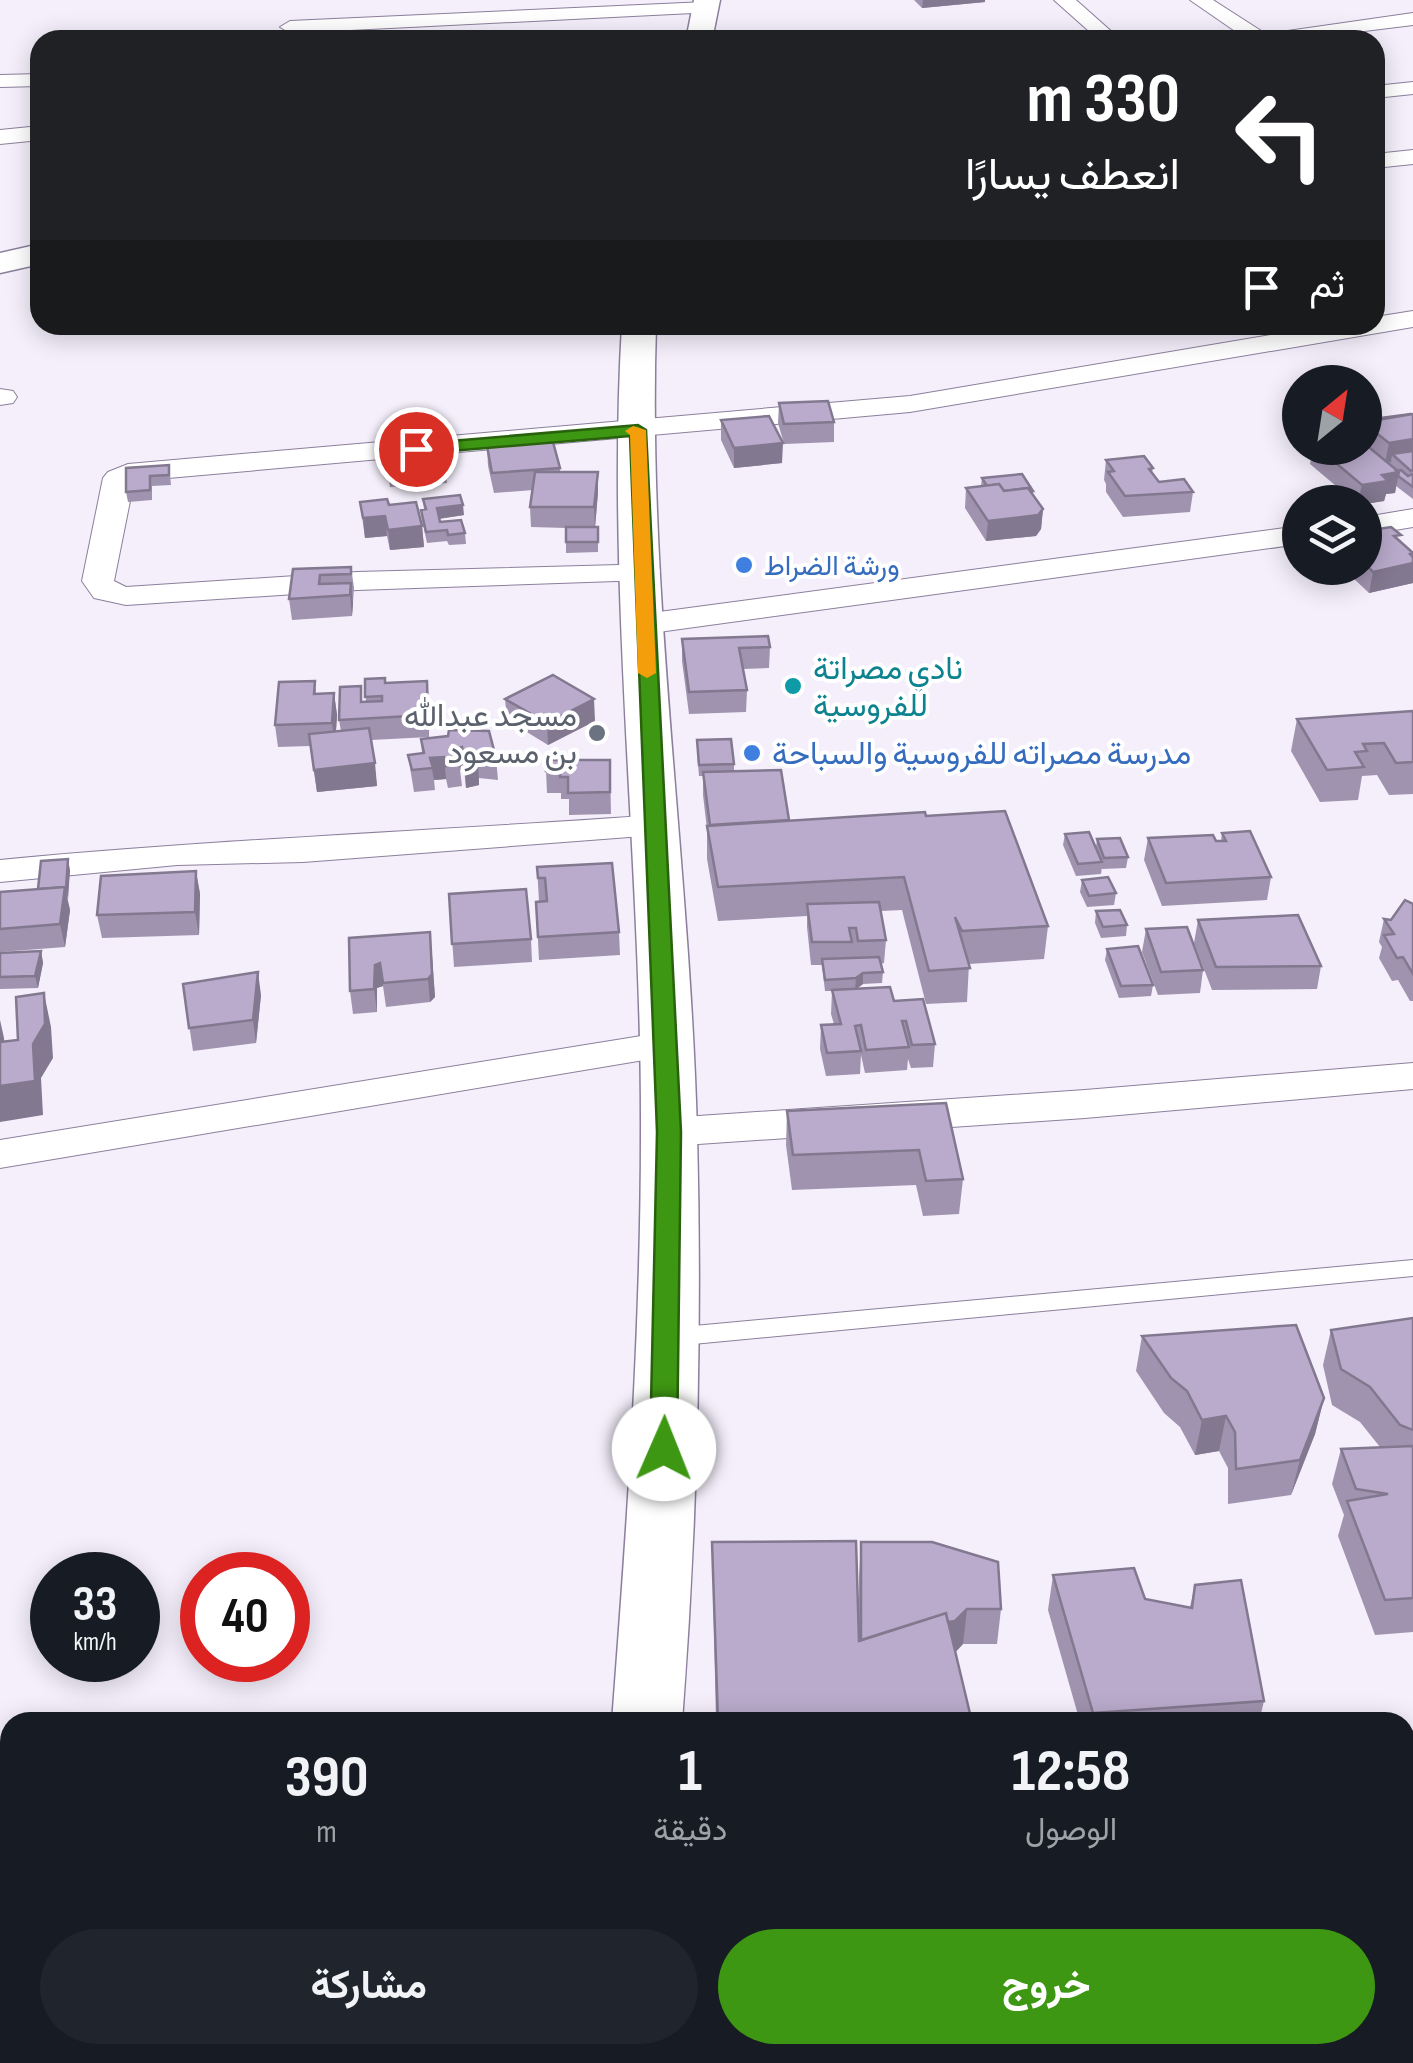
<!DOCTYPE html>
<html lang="ar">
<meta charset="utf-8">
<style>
:root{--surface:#171b24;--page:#20242c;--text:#f1f3f6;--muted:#9ea1a6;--accent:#3e9712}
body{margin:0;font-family:"Sofia Sans Condensed",Vazirmatn,sans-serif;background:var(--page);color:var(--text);direction:rtl;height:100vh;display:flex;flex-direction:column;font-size:38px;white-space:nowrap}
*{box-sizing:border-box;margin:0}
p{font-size:32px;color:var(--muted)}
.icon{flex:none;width:55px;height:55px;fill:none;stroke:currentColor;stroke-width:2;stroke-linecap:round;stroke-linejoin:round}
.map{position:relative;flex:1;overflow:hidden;direction:ltr}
.details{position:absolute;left:0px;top:1712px;width:1415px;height:352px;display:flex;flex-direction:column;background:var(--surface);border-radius:30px 30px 0 0;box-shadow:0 5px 25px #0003;direction:rtl}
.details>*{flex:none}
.banner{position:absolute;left:30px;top:30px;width:1355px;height:305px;border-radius:30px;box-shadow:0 5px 25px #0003;direction:rtl;background:#202124;color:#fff;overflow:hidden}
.needle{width:65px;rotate:30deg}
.tools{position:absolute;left:1282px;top:365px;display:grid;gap:20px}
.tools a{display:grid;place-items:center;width:100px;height:100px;border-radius:50%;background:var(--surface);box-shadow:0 5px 25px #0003;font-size:50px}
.speed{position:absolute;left:30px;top:1552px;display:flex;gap:20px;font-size:50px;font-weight:700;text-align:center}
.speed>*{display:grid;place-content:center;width:130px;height:130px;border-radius:50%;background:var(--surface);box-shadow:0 5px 25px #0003;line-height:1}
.speed small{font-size:25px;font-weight:400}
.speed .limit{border:15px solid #d22;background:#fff;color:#111}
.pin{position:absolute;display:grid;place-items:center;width:85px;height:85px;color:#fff;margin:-42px;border:5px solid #fff;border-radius:50%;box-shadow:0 2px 10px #0007}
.me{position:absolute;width:110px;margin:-55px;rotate:1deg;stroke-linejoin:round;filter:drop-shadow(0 0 8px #0008)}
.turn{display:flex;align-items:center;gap:35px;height:210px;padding:0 40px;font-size:45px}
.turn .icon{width:130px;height:130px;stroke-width:2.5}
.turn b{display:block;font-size:70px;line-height:85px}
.then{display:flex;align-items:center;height:95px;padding:0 40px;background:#0003;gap:20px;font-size:38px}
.eta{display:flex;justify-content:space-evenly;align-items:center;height:170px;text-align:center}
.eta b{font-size:60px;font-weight:700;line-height:70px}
.primary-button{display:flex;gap:20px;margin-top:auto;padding:20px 40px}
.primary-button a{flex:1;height:115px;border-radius:60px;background:var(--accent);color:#fff;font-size:40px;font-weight:700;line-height:115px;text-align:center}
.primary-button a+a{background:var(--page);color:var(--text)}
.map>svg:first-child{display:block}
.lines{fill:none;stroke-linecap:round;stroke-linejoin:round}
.service-casing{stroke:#8c7f9c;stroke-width:2}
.minor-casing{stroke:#8c7f9c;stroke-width:2}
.tertiary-casing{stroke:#8c7f9c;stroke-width:3}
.service{fill:#fff;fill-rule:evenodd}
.minor{fill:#fff;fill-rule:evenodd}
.tertiary{fill:#fff;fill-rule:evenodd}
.wall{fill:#a093af}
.shaded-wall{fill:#82788f}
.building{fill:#baabcc;stroke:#82788f;stroke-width:2.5}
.route{fill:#3e9712;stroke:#28620c;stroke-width:2.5}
.slow{fill:#f59e0b}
.shop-dot{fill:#3f7fe0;stroke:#fff;stroke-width:4}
.culture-dot{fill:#0f9aa8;stroke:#fff;stroke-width:4}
.worship-dot{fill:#6b7280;stroke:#fff;stroke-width:4}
.labels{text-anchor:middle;stroke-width:8;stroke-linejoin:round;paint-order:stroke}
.far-shop-label{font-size:28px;fill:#366cbe;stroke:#fff;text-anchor:start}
.culture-label{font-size:32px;fill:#0d838f;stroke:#fff;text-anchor:start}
.worship-label{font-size:32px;fill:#5b616d;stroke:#fff;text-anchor:end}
.shop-label{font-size:32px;fill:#366cbe;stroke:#fff;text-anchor:start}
</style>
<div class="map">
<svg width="1413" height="2063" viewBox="0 0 1413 2063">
<rect width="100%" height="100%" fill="#f4effb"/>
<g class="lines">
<g class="service-casing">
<polygon id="service" points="1413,1260 1413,1276 672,1346 664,1343 660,1337 664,1331 672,1328"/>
</g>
<g class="minor-casing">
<g id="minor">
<polygon points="1054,0 1076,0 1121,40 1099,40"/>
<polygon points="1190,0 1213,0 1266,34 1413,13 1413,25 1292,40 1248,40"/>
<polygon points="706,2 713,4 713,12 290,33 280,27 290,21"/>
<polygon points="40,74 40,86 0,87 0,75"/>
<polygon points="1413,82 1413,94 1375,98 1375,86"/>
<polygon points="40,126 40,140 0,144 0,130"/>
<polygon points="1413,150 1413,164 1375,168 1375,154"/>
<polygon points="1413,311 1413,327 910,412 134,481 114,581 126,587 357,572 656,564 660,571 656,578 645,580 357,590 126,605 94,598 82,581 103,478 108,472 128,464 910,396 1329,325 1375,325 1375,317"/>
<polygon points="0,389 13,391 17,397 13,403 0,405"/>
<polygon points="1413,509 1413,527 1365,535 1365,517"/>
<polygon points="1300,526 1300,544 644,634 633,631 628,624 633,617 644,614"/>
<path d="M656,815L669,818L674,826L669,834L303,862L177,865L0,882V860C218,839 437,831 656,815Z"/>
<polygon points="666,1032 680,1036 686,1045 680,1054 0,1168 0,1140"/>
<polygon points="1413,1063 1413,1089 1085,1118 669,1146 654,1142 648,1132 654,1122 669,1118 1085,1090"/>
</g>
</g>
<g class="tertiary-casing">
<g id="tertiary">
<polygon points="694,0 720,0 712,40 686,40"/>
<polygon points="40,244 40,264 0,273 0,253"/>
<path d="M622,325H656C647,594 690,864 697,1133C702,1329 697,1527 682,1722H612C627,1526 641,1330 641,1133C642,864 606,594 622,325Z"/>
<polygon points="584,2055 664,2055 663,2063 583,2063"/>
</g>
</g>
<use href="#service" class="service"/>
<use href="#minor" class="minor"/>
<use href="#tertiary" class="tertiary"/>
</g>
<g class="wall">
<polygon points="914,0 985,0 985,2 922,8"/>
<polygon points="779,403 834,422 834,442 784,444 778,423"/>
<polygon points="1413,414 1413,499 1396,486 1395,493 1386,494 1384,501 1365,504 1365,502 1355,502 1310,464 1313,448 1365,448 1365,420"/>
<polygon points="721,420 782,463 734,468 721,440"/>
<polygon points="384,440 445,463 447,483 390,487"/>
<polygon points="487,446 560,468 560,472 598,492 595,527 598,527 598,552 566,553 566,528 531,527 530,507 533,490 494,493 488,466"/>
<polygon points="1106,460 1153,468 1152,473 1159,482 1193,492 1190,512 1123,517 1106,492 1106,484 1104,480"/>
<polygon points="169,465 171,485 152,486 152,500 128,502 126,492"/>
<polygon points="982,478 1033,491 1033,495 1043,509 1041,529 1036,536 986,541 965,508 966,488 981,486"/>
<polygon points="423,499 464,515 439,519 440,522 465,533 466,544 449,545 447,541 427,543 422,520 421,510 424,510"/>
<polygon points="360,502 389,505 422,526 424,547 390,550 387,536 365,538"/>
<polygon points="1365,531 1399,541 1413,553 1413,583 1369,593 1350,575 1352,568 1365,568"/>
<polygon points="351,567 354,588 352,616 292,620 289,599 293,569"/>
<polygon points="682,639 770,647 769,668 743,669 747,690 746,712 689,714 682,661"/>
<polygon points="365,679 385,683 429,702 429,737 371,740 377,786 317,792 310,746 278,747 275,725 315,681 316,694 334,693 337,715 336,732 341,731 339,720 363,702 366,702"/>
<polygon points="505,699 595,721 548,745 507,720"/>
<polygon points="1413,711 1413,794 1389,795 1377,775 1362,776 1358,800 1320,802 1291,751 1297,719"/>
<polygon points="421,739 496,758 498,780 479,778 479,785 466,788 464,769 460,770 462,786 448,788 446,779 434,780 435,790 414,792 408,755 422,753"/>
<polygon points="697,751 734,764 734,771 789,820 926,816 1048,926 1044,959 969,964 967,1002 926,1004 902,910 881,911 886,940 884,963 881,964 883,972 882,983 863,984 856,989 894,1001 935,1044 933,1067 911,1068 908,1059 907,1070 865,1073 861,1055 860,1074 826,1076 820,1049 821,1025 834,1024 831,1014 832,991 825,991 822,965 811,965 807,927 807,916 718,921 707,859 707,829 703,795 703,776 699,776"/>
<polygon points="610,760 611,814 569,815 569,799 561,799 561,793 547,793 546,771"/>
<polygon points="1222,833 1271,877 1267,900 1162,906 1144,860 1148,838 1221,841"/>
<polygon points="1065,834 1096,847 1097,839 1128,857 1126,868 1102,869 1102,867 1101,874 1076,876 1063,845"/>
<polygon points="537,867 619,932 620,955 539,960 536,902 547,901 539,901"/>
<polygon points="70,870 67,900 70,910 65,947 0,952 0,892 38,889"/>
<polygon points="196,871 200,894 199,935 102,938 97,915"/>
<polygon points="1082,880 1116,893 1114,905 1087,907 1080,892"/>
<polygon points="449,894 531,939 532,962 454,967"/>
<polygon points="1413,904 1413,1001 1410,1001 1398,980 1392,981 1379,958 1382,947 1379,942 1384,919 1391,920"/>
<polygon points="1096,911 1127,925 1126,936 1101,938 1095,923"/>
<polygon points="1198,920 1321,966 1317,989 1212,990 1194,943"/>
<polygon points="1146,929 1203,970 1200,993 1158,995 1142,952"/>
<polygon points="430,932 435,997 430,1002 386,1007 383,986 377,988 377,1012 353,1014 350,991"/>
<polygon points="1107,949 1153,985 1151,996 1119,998 1105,960"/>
<polygon points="41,951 43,963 38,988 0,989 0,953"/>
<polygon points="183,984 261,995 256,1043 193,1051"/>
<polygon points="946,1103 963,1179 959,1214 923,1216 916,1185 792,1190 786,1145 787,1111"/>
<polygon points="1413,1318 1413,1632 1375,1635 1338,1536 1344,1515 1332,1484 1341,1449 1380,1447 1360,1422 1332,1405 1323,1365 1331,1330"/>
<polygon points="1142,1336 1324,1398 1315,1434 1291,1495 1228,1504 1228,1468 1219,1451 1195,1455 1180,1427 1164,1413 1136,1371"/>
<polygon points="712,1542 859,1638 859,1577 861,1542 1001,1609 997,1644 963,1644 955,1652 972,1722 716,1722"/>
<polygon points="1053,1575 1145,1599 1190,1607 1195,1585 1264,1701 1259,1722 1080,1722 1048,1610"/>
<polygon points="1413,1788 1413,1903 1405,1878 1405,1789"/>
<polygon points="10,2055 300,2055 243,2063 8,2063 7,2061"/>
</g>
<g class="shaded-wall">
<polygon points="923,0 985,0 985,2 922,8"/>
<polygon points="1413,439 1413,458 1392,454 1391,462 1385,463 1389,443"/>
<polygon points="783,443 782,463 734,468 734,448"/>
<polygon points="598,472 598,492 595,528 594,507"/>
<polygon points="1399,472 1395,493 1386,494 1384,501 1365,504 1365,502 1358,502 1362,485 1382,475"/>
<polygon points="463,505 464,515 437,519 437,508"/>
<polygon points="1043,509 1041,529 1036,536 986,541 988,521"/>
<polygon points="385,516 387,536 365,538 363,518"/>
<polygon points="422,526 424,547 390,550 388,530"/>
<polygon points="1410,554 1413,554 1412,563 1413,563 1413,583 1369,593 1373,572"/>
<polygon points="351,583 353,604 352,616 350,595"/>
<polygon points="427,681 429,702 429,737 428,715"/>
<polygon points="334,693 337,715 335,744 332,723"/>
<polygon points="594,699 595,721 548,745 547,723"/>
<polygon points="462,747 464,769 460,770 456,749"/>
<polygon points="478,756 479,785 466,788 465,766"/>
<polygon points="444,757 446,779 434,780 430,758"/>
<polygon points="375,763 377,786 317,792 314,770"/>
<polygon points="68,859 70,870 68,900 66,889"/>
<polygon points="196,871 200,894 199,935 195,912"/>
<polygon points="65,887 70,910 65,947 60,924"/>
<polygon points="41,951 43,963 38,988 35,976"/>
<polygon points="432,955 435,997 430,1002 428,979"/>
<polygon points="380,963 383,986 377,988 377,1012 374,989 375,965"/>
<polygon points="258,972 261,995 256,1043 253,1020"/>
<polygon points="863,973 863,984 855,990 856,978"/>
<polygon points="44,993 51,1027 53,1058 41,1078 43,1115 0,1122 0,1086 33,1044"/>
<polygon points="0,1020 4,1038 6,1077 0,1054"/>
<polygon points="1324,1398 1315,1434 1291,1495 1300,1460"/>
<polygon points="1226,1416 1219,1451 1195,1455 1202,1420"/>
<polygon points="967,1609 963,1644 952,1656 859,1679"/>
</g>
<g class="building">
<polygon points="828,401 834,422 784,424 779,403"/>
<polygon points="1411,414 1365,422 1365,420"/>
<polygon points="1413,414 1413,439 1389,443 1365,424 1365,422"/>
<polygon points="769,416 783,443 734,448 721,420"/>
<polygon points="440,436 445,463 388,467 384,440"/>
<polygon points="553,442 560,468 492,473 487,446"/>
<polygon points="1365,444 1399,472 1382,475 1388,481 1362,485 1318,448 1365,448"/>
<polygon points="1413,451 1413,470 1411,471 1392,454"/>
<polygon points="1144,456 1153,468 1149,469 1159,482 1184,479 1193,492 1125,496 1108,472 1114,471 1106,460"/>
<polygon points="169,465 169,475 150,476 150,490 126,492 126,468"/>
<polygon points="1401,470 1408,476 1413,474 1413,487 1398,476 1399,472 1397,471"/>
<polygon points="535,472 598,472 594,507 530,507"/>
<polygon points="1022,474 1033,491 1030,491 1028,488 1004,491 999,484 987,486 982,478"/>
<polygon points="999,484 1004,491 1028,488 1043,509 1038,515 988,521 966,488"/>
<polygon points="460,495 463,505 437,508 440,522 461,520 465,533 448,535 447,530 426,532 421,510 426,509 423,499"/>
<polygon points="387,499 389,505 416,502 422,526 388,530 385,516 363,518 360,502"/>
<rect x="566" y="527" width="32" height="15"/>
<polygon points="1391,527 1401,535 1394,536 1413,553 1410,554 1413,557 1413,563 1373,572 1365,564 1365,553 1377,550 1365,539 1365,531"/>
<polygon points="351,567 351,574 320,575 319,584 351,583 350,595 289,599 293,569"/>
<polygon points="768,636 770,647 739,648 747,690 689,692 682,639"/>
<polygon points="553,675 594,699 547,723 505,699"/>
<polygon points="385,678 385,683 427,681 428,715 339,720 340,687 361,686 361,702 382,701 382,696 365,697 365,679"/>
<polygon points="315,681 314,694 334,693 332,723 275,725 279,682"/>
<polygon points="1413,711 1413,762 1396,763 1384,743 1363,744 1367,751 1355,752 1364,767 1327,770 1297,719"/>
<polygon points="369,728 375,763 314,770 309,734"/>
<polygon points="449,730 489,731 496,758 478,756 478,763 465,766 462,747 456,749 460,764 446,766 444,757 430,758 433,768 412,770 408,755 424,753 421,739 448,736"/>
<polygon points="731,739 734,764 699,765 697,740"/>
<polygon points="547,760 610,760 610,792 568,793 568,777 560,777 560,771 546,771"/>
<polygon points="781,770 789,820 710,825 703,772"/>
<polygon points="1005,811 1048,926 962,931 955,917 970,968 929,971 904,877 718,887 707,826 925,812 926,816"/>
<polygon points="1250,831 1271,877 1166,883 1148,838 1213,835 1216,841 1226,841 1222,833"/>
<polygon points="1089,832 1102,862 1078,864 1065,834"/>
<polygon points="1120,838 1128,857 1104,858 1097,839"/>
<polygon points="68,859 66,889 65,887 38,889 41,861"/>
<polygon points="612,863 619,932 538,937 536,902 547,901 545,878 538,878 537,867"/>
<polygon points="196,871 195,912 97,915 101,876"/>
<polygon points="1108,877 1116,893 1089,896 1082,880"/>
<polygon points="65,887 60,924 0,929 0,892"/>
<polygon points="526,889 531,939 452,944 449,894"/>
<polygon points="1405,900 1413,904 1413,974 1403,957 1397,958 1384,935 1394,934 1384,919 1391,920"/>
<polygon points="879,902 886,940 858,941 856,928 849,928 852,942 812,942 807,904"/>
<polygon points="1120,910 1127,925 1103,927 1096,911"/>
<polygon points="1298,915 1321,966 1216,967 1198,920"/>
<polygon points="1187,927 1203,970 1161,972 1146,929"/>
<polygon points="430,932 432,974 428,979 383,983 380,963 375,965 374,989 350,991 349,938"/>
<polygon points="1138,946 1153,985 1121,986 1107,949"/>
<polygon points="41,951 35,976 0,977 0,953"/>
<polygon points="879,957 883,972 863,973 856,978 825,980 822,959"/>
<polygon points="258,972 253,1020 189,1028 183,984"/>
<polygon points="890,987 894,1001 923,999 935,1044 912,1045 906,1021 902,1021 909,1047 866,1050 861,1025 855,1026 861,1051 827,1053 821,1025 841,1024 832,990"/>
<polygon points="44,993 45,1024 33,1044 35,1081 0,1086 0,1042 18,1040 16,997"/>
<polygon points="946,1103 963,1179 926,1181 919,1150 793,1155 787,1111"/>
<polygon points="1413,1318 1413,1430 1400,1425 1370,1387 1341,1369 1331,1330"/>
<polygon points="1296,1325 1324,1398 1300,1460 1236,1469 1235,1432 1226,1416 1202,1420 1187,1391 1171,1378 1142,1336"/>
<polygon points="1413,1446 1413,1598 1385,1600 1347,1501 1388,1494 1356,1489 1341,1449"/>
<polygon points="856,1541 859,1641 946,1613 972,1722 718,1722 712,1542"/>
<polygon points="861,1542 932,1542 998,1562 1001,1609 967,1609 955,1621 948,1622 946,1613 861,1640"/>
<polygon points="1134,1568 1145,1599 1192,1608 1195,1585 1241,1580 1264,1701 1093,1713 1053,1575"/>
<polygon points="1413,1788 1413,1832 1408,1817 1405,1819 1405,1789"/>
<polygon points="10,2024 10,2055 48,2055 7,2061"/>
</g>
<polygon class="route" points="638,425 646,430 681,1132 677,1449 673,1456 664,1459 654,1456 650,1449 657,1132 630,436 416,454 408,449 416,444"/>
<polygon class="slow" points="633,426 646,430 656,673 647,678 638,673 630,435 625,431"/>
<g class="shop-dot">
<circle cx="744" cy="565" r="10"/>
<circle cx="752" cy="753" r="10"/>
</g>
<circle class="culture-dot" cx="793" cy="686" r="10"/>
<circle class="worship-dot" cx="597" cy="733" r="10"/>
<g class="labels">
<g class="far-shop-label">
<text x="764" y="575">ورشة الضراط</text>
</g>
<g class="culture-label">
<text x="813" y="679">نادي مصراتة<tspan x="813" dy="37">للفروسية</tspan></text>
</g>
<g class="worship-label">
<text x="577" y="726">مسجد عبدالله<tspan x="577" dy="37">بن مسعود</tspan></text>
</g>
<g class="shop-label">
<text x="772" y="764">مدرسة مصراته للفروسية والسباحة</text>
</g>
</g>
</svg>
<div class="tools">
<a><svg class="needle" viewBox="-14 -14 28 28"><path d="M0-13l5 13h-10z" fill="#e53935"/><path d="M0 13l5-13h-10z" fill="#9ea1a6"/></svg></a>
<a><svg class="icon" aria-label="layers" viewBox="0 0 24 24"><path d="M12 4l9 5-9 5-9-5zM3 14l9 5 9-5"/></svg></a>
</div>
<div class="speed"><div>33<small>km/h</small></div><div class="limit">40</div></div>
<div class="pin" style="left:416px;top:449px;background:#d93025"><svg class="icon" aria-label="arrive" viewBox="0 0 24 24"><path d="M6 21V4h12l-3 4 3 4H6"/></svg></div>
<svg class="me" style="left:664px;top:1449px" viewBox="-20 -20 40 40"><circle r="19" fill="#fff"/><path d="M0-13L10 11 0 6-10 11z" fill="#3e9712"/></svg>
<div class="banner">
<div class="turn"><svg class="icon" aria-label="left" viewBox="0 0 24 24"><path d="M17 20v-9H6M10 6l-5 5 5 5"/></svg><div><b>330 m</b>انعطف يسارًا</div></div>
<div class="then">ثم<svg class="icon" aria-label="arrive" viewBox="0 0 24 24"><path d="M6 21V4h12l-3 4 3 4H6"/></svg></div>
</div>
<section class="details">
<div class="eta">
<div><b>12:58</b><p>الوصول</p></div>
<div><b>1</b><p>دقيقة</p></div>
<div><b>390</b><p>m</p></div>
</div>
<div class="primary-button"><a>خروج</a><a>مشاركة</a></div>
</section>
</div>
